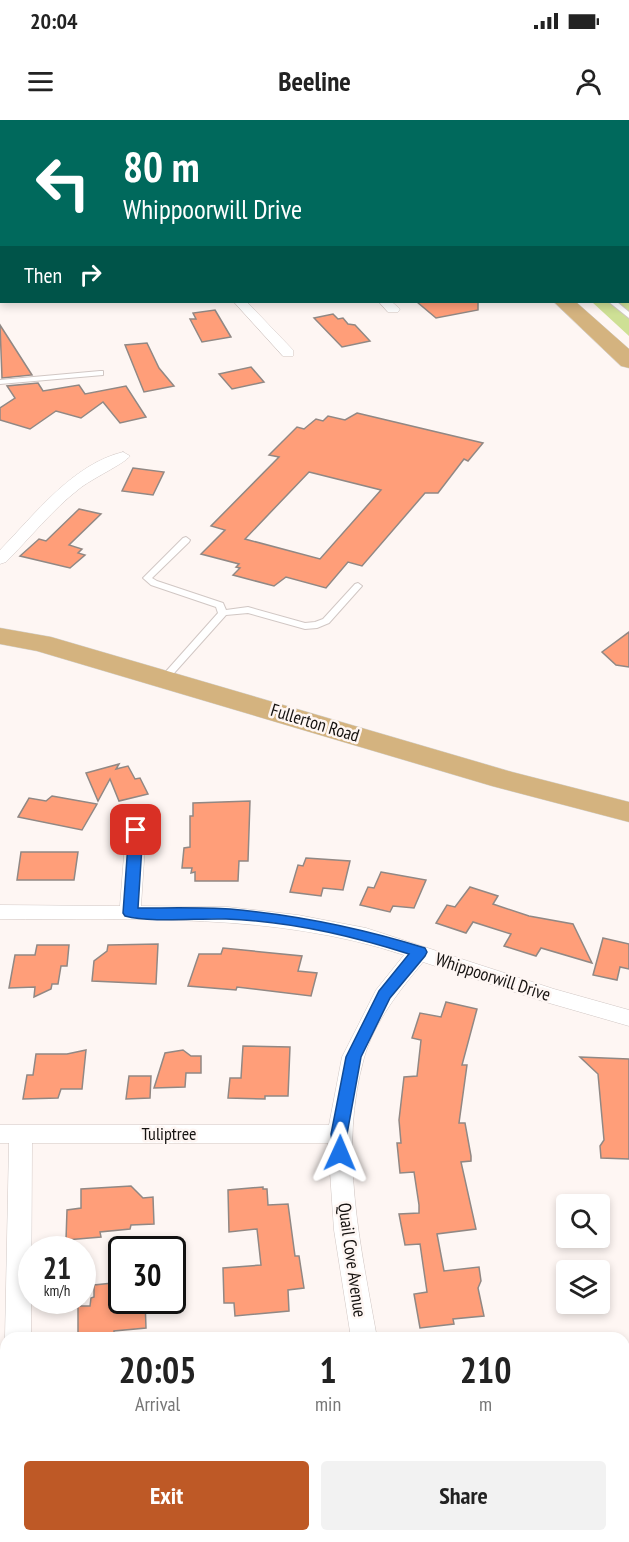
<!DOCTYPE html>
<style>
:root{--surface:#fff;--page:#f2f2f2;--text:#222;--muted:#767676;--accent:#be5926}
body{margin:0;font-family:"PT Sans Narrow",sans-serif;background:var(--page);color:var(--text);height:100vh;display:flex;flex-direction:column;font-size:22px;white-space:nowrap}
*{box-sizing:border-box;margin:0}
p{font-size:20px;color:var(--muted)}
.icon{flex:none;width:33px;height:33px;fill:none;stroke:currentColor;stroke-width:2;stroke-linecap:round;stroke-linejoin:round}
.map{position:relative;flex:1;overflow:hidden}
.side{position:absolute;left:0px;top:1212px;width:630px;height:210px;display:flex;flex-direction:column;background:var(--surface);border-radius:18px 18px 0 0;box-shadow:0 3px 9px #0003}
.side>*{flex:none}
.top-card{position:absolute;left:0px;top:0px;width:630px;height:183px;box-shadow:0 3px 9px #0003;background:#00695c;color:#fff;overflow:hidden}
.fabs{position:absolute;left:556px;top:1074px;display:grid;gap:12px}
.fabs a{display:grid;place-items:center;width:54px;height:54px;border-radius:6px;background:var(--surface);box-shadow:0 3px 9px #0003;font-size:30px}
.speed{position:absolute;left:18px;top:1116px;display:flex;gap:12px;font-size:30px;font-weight:700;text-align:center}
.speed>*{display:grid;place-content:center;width:78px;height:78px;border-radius:50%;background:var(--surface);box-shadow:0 3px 9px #0003;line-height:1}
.speed small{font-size:15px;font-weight:400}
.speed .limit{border:3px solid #111;border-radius:9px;background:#fff;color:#111}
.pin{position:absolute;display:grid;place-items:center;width:51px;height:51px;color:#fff;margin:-26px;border-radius:12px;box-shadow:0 3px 9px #0006}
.me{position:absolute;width:66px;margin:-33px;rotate:1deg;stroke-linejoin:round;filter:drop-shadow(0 0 4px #0008)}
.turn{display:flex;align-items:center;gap:21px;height:126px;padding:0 24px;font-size:27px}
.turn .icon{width:78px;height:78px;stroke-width:2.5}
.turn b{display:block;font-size:42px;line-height:51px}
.then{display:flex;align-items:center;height:57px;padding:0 24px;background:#0003;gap:12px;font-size:22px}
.eta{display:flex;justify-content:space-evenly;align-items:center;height:102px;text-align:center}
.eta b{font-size:36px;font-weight:600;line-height:42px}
.primary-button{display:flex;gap:12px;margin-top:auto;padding:12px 24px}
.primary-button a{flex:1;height:69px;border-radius:6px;background:var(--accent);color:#fff;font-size:24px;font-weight:600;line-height:69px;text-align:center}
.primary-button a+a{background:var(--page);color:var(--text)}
.status{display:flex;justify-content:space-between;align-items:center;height:42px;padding:0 30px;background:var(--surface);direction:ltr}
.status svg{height:16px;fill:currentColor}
header{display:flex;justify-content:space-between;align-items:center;height:78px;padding:0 24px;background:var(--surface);font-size:27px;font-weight:600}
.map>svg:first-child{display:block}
.green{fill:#cee095}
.building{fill:#ff9e79;stroke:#918884;stroke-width:1.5;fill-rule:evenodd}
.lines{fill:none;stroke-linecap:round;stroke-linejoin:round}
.service-casing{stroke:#d1c7c4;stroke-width:2}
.minor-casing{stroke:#d1c7c4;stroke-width:1}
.primary-casing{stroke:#d5d5d4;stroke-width:1}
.service{fill:#fff;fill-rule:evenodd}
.minor{fill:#fff;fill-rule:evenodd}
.primary{fill:#d4b37f;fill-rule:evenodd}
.route{fill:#1a73e8;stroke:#114b97;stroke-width:1.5}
.labels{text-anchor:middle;stroke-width:5;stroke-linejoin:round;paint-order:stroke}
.street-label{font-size:18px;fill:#161311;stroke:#fef6f3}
</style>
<div class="status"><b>20:04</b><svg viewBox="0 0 49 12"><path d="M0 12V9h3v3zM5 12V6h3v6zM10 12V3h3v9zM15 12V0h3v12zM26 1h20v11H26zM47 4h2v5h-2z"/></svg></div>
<header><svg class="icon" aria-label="menu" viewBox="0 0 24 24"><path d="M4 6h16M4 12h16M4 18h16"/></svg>Beeline<svg class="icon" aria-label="person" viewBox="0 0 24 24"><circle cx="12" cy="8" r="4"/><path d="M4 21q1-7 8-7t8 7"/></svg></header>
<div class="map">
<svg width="629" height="1422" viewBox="0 0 629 1422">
<rect width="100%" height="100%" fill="#fef6f3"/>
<polygon class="green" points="629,118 629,216 592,182 628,182"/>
<g class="building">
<polygon points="417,182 478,182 478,190 436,198"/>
<polygon points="215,190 231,217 202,222 190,199 196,199 193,193"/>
<polygon points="333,194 338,199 343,198 348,204 355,205 370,221 342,227 314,198"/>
<polygon points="0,205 32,255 2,258"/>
<polygon points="147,223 159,248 174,266 144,272 125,225"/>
<polygon points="251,247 264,262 232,269 219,254"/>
<polygon points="38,263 43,271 79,265 85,274 126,266 146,297 120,303 103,282 81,298 56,291 30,309 0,300 0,288 15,278 7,266"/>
<path d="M357,293L483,323L468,341L464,339L438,373H425L362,446L348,442L326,468L286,457L274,466L233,455L240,448L236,447L239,444L201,434L225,410L211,406L279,337L269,335L297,307L304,309L316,299L323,301L328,296L345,300ZM309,352L381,370L320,439L245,419Z"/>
<polygon points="133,348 164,352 153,375 122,371"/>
<polygon points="79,389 101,394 69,425 82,429 78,433 85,435 70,448 20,436 39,419 46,421"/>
<polygon points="629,512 629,547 616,545 602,532"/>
<polygon points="119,644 116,649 128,646 135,659 140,658 148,674 119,681 110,659 98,681 86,653"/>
<polygon points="52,676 97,684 82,710 18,697 29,678 46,681"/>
<polygon points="250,681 248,741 239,741 238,761 195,761 195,752 191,753 192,748 182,748 184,728 190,727 190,696 193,696 193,683"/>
<polygon points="21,732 78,732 74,760 17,760"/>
<polygon points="306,738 350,741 343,770 323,768 321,776 290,772 298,745 303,746"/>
<polygon points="381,752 426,760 414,788 393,786 390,792 360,785 368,767 374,768"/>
<polygon points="470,767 498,776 493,784 529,796 573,804 592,843 541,828 536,836 504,826 511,814 473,802 466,813 436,803 447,785 455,787"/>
<polygon points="603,818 629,824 629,849 620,847 617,860 593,855"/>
<polygon points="158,824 156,864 92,861 94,841 107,831 108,825"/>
<polygon points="37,825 69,825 67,846 61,846 58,864 52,864 51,869 34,877 35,867 9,868 15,835 35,835"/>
<polygon points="223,828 302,836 298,851 317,853 311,876 237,867 236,870 188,866 199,834 221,834"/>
<polygon points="446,882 477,889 462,945 467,945 459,1003 465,1003 471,1036 471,1041 461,1042 476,1109 437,1114 444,1151 479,1147 481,1161 478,1168 484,1196 453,1199 454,1204 420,1208 414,1174 427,1172 420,1124 405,1125 399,1094 419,1093 419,1085 414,1052 400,1053 397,1023 401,1023 399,1000 404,957 417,956 421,920 412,918 420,893 441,897"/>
<polygon points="243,926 290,927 288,976 265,976 265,979 228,978 230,958 241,958"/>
<polygon points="86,930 82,969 61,969 58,978 23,979 27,955 33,955 36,934 67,934"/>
<polygon points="183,930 191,936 201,936 201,953 186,953 185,967 154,968 165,933"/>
<polygon points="580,937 629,939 629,1039 601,1038 600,1026 604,1020 598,954"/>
<polygon points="129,956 151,956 150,978 126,979"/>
<polygon points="131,1066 143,1078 153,1077 154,1104 131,1105 130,1109 100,1112 101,1117 66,1120 67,1090 81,1088 81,1069"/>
<polygon points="263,1067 263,1069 267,1069 268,1085 288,1084 295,1136 299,1136 304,1168 288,1170 289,1191 235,1196 234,1183 224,1183 223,1148 261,1145 257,1109 229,1112 228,1070"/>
<polygon points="122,1162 122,1180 145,1180 146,1208 114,1211 114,1217 78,1218 78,1186 90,1186 91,1178 94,1177 94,1165"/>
</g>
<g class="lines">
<g class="service-casing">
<g id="service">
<polygon points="296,0 306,2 297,2"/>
<polygon points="568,0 574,0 575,2 569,2"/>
<rect x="628" y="24" width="1" height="4"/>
<rect x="628" y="41" width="1" height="4"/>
<polygon points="609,182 617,182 629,192 629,198"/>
<polygon points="100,251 103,251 103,255 0,264 0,260"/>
<polygon points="186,417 190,420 189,422 152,458 157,461 223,483 226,490 248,487 305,503 315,502 323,499 355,464 358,463 362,466 329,503 317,508 305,509 248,493 226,495 167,561 161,561 159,559 161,557 218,493 216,487 151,465 143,458 183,418"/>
</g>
</g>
<g class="minor-casing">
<g id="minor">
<polygon points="42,0 59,0 60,2 43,2"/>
<rect x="0" y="143" width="2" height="8"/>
<polygon points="234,182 247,182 293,230 293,236 283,236"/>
<polygon points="379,182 392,182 400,189 398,192 388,192"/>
<path d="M123,332L130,336C124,344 91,359 79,369C52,390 30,418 6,442L0,444V430C35,394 73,344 123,332Z"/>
<path d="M136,704L143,705L146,710L141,786L228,787L298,795L366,808L554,869L629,890V906L542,881L423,842C400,870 374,902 364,938C338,1030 361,1127 377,1218H351L334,1110L328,1023H32L31,1218H5L9,1023H0V1005H329L342,937L376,870L404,835C274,792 136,800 0,799V785L120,786L126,710L129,705Z"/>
</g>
</g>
<g class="primary-casing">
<g id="primary">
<polygon points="241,0 260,0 261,2 242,2"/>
<polygon points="554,182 576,182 629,229 629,248 621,246"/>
<polygon points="0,508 51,517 512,652 629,682 629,702 492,666 37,531 0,524"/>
</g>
</g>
<use href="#service" class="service"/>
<use href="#minor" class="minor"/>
<use href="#primary" class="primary"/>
</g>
<path class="route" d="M136,705L143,710L138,788C168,788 200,787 230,789C297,795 361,808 425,828L427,832L425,836L390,878L361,937L347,1014L348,1033L346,1038H334L331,1014L346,937L379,871L409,834C350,815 288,801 226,799C198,798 151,803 125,796L123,793L129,710Z"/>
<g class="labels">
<g class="street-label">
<text transform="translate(315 603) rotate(17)" y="6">Fullerton Road</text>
<text transform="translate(493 857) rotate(18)" y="6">Whippoorwill Drive</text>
<text x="169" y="1020">Tuliptree</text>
<text transform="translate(352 1140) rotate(82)" y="6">Quail Cove Avenue</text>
</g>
</g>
</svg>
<div class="fabs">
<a><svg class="icon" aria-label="search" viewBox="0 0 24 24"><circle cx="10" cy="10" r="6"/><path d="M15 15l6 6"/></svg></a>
<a><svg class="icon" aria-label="layers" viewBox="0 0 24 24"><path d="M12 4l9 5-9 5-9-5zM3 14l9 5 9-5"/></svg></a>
</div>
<div class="speed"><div>21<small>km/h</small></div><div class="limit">30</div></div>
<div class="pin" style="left:136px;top:710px;background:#d93025"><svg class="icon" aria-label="arrive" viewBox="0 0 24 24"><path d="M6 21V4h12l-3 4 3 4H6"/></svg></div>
<svg class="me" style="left:340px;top:1033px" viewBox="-20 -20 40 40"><path d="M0-17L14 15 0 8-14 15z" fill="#1a73e8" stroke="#fff" stroke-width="4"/></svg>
<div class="top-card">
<div class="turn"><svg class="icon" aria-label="left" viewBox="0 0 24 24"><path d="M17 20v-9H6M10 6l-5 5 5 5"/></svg><div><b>80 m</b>Whippoorwill Drive</div></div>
<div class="then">Then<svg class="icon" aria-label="right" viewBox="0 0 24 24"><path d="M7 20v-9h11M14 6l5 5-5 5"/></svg></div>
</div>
<section class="side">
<div class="eta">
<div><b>20:05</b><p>Arrival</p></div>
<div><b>1</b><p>min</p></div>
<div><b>210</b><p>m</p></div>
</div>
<div class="primary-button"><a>Exit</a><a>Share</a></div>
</section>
</div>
